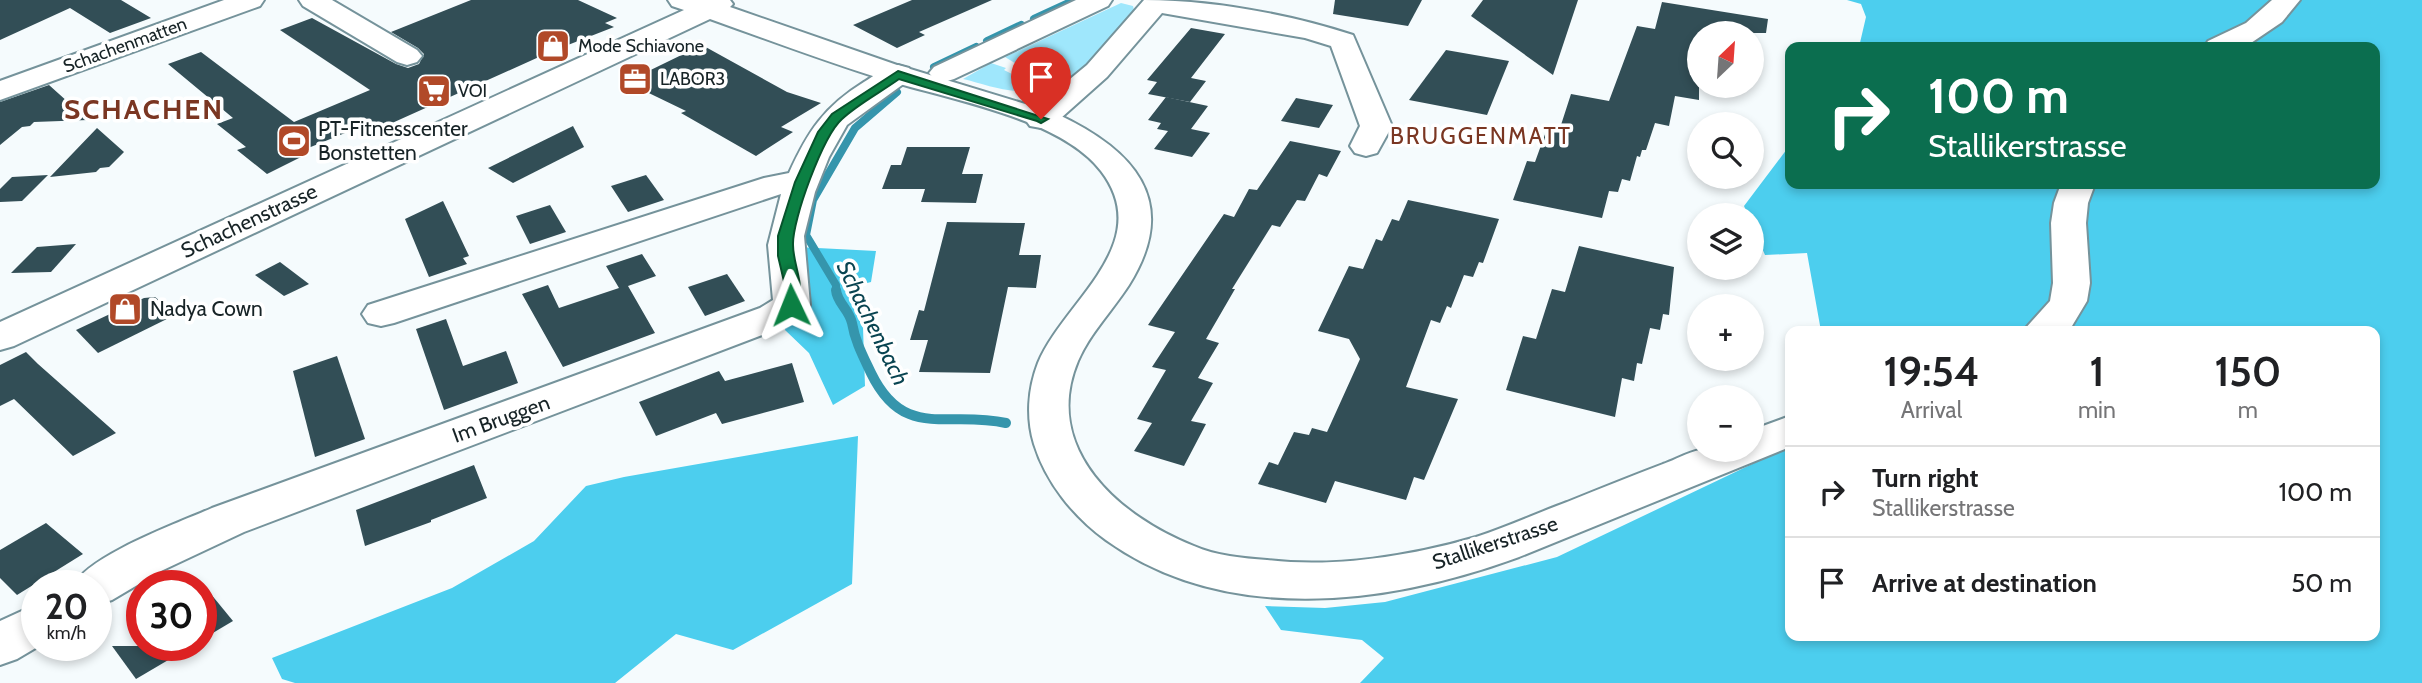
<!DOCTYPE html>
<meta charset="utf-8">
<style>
:root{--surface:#fff;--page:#f2f2f2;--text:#202124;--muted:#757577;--line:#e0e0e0}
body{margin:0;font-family:Cabin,sans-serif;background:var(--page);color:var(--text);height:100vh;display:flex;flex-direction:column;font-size:26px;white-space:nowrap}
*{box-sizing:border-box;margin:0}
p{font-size:23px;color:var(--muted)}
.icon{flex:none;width:38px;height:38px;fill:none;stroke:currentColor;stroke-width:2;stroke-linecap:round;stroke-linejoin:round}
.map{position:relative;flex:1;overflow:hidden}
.details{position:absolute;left:1785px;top:326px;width:595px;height:315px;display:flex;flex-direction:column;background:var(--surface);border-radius:14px;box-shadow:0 4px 10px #0003}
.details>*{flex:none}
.top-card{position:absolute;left:1785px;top:42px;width:595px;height:147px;border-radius:14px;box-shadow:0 4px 10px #0003;background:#0b6e4f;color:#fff;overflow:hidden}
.needle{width:46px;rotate:25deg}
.controls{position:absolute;left:1687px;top:21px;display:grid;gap:14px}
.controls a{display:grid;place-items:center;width:77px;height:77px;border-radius:50%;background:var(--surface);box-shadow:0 4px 10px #0003;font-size:35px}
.speed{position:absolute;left:21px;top:570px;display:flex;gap:14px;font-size:35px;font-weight:700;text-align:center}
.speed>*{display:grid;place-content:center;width:91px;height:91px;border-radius:50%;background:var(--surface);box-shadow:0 4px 10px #0003;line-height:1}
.speed small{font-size:18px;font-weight:400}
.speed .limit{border:10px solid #d22;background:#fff;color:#111}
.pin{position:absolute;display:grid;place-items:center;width:60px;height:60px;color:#fff;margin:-72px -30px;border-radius:50% 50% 50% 0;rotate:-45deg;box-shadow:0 0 7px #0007}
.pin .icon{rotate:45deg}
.me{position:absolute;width:77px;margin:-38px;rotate:358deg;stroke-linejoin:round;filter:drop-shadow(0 0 5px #0008)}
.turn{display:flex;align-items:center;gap:24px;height:147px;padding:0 28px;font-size:32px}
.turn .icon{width:91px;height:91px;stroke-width:2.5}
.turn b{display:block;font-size:49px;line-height:60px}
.eta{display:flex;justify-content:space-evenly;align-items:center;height:119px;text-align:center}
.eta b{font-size:42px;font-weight:600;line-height:49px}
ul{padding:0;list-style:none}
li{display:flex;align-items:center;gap:21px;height:91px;padding:0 28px;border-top:2px solid var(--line)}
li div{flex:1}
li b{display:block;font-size:26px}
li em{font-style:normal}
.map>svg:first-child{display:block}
.green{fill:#9fe7fc}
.forest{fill:#4cceee}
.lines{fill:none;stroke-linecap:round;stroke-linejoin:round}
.stream-far1{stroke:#3595ac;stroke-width:8}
.stream{stroke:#3595ac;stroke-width:10}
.building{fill:#324e56}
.minor-casing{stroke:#75939b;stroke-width:4}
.tertiary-casing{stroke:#75939b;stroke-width:4}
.minor{fill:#fff;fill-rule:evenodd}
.tertiary{fill:#fff;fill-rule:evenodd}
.route{fill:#0b8043;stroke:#07532c;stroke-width:2}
.labels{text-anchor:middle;stroke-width:7;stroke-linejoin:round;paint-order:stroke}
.far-street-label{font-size:18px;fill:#172326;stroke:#fff}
.far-poi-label{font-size:18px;fill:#172326;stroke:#fff;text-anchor:start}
.poi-label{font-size:21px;fill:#172326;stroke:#fff;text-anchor:start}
.street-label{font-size:21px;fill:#172326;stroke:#fff}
.neighbourhood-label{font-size:23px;letter-spacing:2px;fill:#7a3622;stroke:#fff}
.water-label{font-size:23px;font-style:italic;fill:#094451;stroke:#fff}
.district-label{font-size:28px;font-weight:bold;letter-spacing:2px;fill:#7a3622;stroke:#fff}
</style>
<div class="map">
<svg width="2422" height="683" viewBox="0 0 2422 683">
<rect width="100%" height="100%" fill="#f5fbfd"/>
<path class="green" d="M1121,3L1133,6L1135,14C1101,52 1074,93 1016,91C999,90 980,83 963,79L991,63L1006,68L1004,70L1020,78L1031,73L1005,57Z"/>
<g class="forest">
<polygon points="1847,0 2422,0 2422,683 1360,683 1384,658 1362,640 1281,630 1265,606 1325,608 1385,602 1557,557 1790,446 1790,635 2375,635 2375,331 1821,331 1807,253 1765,255 1752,225 1752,215 1748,215 1744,206 1790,145 1790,184 2375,184 2375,47 1859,47 1866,17 1861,4"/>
<polygon points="798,247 876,251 871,282 845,289 863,328 865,386 833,405 809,353 785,330 785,321 809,321 812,313"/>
<polygon points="858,436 852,584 733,650 676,634 615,683 295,683 282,679 272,658 452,588 534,541 586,486 624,477"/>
</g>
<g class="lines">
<g class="stream-far1">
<polyline points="1034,19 1075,0"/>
<polyline points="987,41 1021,25"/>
<polyline points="934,67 976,47"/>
<polyline points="836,292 836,285 806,235 813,200 855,128 897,92"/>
</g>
<path class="stream" d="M836,290C837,303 849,309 852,323C855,341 863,356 871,373C904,441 947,410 1006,423"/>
</g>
<g class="building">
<polygon points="0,0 121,0 151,18 110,33 70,8 0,40"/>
<polygon points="471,0 578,0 617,18 605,23 614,27 550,52 381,128 372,122 296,153 301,157 267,174 237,150 246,147 217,124 233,118 168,64 201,52 294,122 370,90 280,30 312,18 396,64 408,68 419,64 424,54 418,48 391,32"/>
<polygon points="912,0 992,0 919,32 925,35 897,48 853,25"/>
<polygon points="1335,0 1422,0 1408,26 1333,14"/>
<polygon points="1483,0 1578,0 1553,75 1471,16"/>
<polygon points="1662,2 1768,19 1766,33 1699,33 1699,100 1675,96 1669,126 1655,123 1646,150 1642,150 1640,157 1637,156 1630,181 1622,179 1618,192 1609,191 1602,218 1513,200 1527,161 1535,162 1548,126 1560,128 1571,94 1609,101 1637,26 1655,29"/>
<polygon points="1191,28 1225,34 1191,78 1206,81 1190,102 1148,94 1157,82 1147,80"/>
<polygon points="702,45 787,92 821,103 781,127 793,132 756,156 681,113 686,111 626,82"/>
<polygon points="1446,50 1509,61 1487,115 1409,100"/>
<polygon points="49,85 88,120 34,122 30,126 22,127 0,145 0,102"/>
<polygon points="1166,97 1208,106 1191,129 1210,133 1192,157 1154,149 1168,131 1157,129 1161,123 1148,120"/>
<polygon points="1296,98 1333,105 1319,128 1281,121"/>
<polygon points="573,126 584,147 513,183 488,168"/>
<polygon points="97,128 124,152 109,167 100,168 96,172 50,177"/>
<polygon points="1290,141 1341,151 1327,177 1319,174 1305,201 1297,200 1280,227 1272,225 1232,289 1235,289 1206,339 1219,343 1198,378 1213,383 1191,421 1206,424 1184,466 1134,451 1152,423 1137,419 1166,370 1152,367 1175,332 1148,325 1224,214 1234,217 1249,189 1257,190"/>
<polygon points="907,147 970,147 962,174 983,174 976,203 921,202 925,189 882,189 891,165 901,165"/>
<polygon points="48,175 22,201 0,202 0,189 12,177"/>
<polygon points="646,175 664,200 628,212 611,186"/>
<polygon points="1408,200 1499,219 1483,263 1479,262 1473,277 1464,275 1451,308 1447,306 1440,323 1431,320 1406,387 1458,399 1424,480 1414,477 1406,500 1335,481 1326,503 1258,484 1269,462 1278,465 1294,432 1309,435 1312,428 1327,432 1360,359 1349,339 1318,331 1349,266 1363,269 1376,239 1382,241 1392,219 1399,221"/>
<polygon points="443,201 469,256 463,258 467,264 429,277 405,219"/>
<polygon points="550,205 566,232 530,244 516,216"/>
<polygon points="947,222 1025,223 1019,255 1041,255 1036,288 1008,287 990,373 919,372 928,340 910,340 919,310 924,311"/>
<polygon points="76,244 51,272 11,273 37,247"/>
<polygon points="1579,246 1674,267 1669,315 1663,314 1660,330 1650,328 1642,364 1637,363 1634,381 1622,378 1615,417 1506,390 1523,336 1536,339 1552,289 1565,292"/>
<polygon points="642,254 656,276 628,286 655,333 563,367 522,294 548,285 559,308 619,288 606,266"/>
<polygon points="280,262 309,284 284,296 255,275"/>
<polygon points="727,274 745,301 705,316 688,287"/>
<polygon points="155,297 177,314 98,353 76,330 144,298"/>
<polygon points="446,319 463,366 506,351 518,383 444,410 416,329"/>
<polygon points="26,352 38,364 116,433 73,456 14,399 0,406 0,365"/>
<polygon points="337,356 365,439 315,457 293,371"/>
<polygon points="792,363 804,402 722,424 716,413 656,436 639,402 719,371 725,381"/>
<polygon points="474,465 487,498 431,520 431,522 365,546 356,510"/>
<polygon points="46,523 83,554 17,595 0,578 0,550"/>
<polygon points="201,582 233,621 201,640"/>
<polygon points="112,646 192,646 136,679"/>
</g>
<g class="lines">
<g class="minor-casing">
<g id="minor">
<polygon points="224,0 264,0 260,6 0,100 0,81"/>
<polygon points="299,0 332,0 417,50 422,56 417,62 407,65 397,62 303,6"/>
<polygon points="1076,0 1112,0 1108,6 954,79 944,82 934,79 929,73 934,67"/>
<path d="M1144,0C1211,0 1289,14 1353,35L1392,126L1377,153L1366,156L1355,153L1350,146L1360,126L1331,46L1305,38L1162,13L1107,77L1052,126L1041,128L1030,126L1025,119L1030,112L1087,65Z"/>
<path d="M898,65L909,68L913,74L909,80L847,125L829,157L815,192L804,236L810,305L804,313L786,326L244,532L161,571L112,600L96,605V586H73C89,555 178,523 212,508L760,308L773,300L768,245L781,194L394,323L381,326L368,323L362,314L368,305L764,178L789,173C808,131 824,107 864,82C875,75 885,68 898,65Z"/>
<polygon points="37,604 37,646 39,646 17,659 0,665 0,621"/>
</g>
</g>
<g class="tertiary-casing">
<g id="tertiary">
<path d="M668,0H730L733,4L730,7L897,65L1055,113C1133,149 1182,200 1129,285C1113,310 1090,333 1078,361C1041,449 1120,517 1194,546C1217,556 1242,558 1267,560C1335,568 1411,556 1476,537C1507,527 1537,513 1567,502C1599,489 1631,476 1663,464C1675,460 1688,452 1700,450C1716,447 1736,450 1752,450V430L1790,416V447L1519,557C1388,605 1226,626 1106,540C1074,517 1046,483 1034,444C1026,418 1028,389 1038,363C1063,302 1157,244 1101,171C1060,117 943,98 879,78C822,60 766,39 710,19L14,346L0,350V322L684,10L672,6Z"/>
<polygon points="2272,0 2300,0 2282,22 2248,45 2242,47 2204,47 2208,41 2246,23"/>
<polygon points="2061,184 2095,184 2088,203 2086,223 2090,283 2087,301 2072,326 2067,331 2023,331 2050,301 2053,283 2051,223 2054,203"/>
</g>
</g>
<use href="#minor" class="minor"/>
<use href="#tertiary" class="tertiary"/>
</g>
<path class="route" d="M898,71L1048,119L1041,123L1037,121L899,79C881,92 858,104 842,119C823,136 792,220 793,245C793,266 807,288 796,308H785L783,305L786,290L778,256V236L795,182L818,132L832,114Z"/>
<defs>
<g id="shop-square" transform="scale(1.75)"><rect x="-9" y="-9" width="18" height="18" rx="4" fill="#b14928" stroke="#fff"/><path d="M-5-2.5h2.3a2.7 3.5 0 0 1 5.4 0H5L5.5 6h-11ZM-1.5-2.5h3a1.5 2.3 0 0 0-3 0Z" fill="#fff"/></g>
<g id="office-square" transform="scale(1.75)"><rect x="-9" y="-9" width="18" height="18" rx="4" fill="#b14928" stroke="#fff"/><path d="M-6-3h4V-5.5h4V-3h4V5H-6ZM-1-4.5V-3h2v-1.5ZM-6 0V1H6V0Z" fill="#fff"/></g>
<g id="supermarket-square" transform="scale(1.75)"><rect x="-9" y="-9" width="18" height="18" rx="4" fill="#b14928" stroke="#fff"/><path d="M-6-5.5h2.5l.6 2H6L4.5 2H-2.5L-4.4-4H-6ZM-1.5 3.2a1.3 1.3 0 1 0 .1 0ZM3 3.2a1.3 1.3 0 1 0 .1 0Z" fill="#fff"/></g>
<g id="stadium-square" transform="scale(1.75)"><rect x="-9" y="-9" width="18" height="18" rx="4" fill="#b14928" stroke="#fff"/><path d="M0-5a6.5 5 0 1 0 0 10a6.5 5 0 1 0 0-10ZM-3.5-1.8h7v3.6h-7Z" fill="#fff"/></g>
</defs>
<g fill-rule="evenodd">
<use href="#shop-square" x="553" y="46"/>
<use href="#office-square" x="635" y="79"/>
<use href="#supermarket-square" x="434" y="91"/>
<use href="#stadium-square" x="294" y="141"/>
<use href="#shop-square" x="125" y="309"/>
</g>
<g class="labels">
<g class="far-street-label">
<text transform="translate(125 45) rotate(-20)" y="6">Schachenmatten</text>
</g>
<g class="far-poi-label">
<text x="578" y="52">Mode Schiavone</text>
<text x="660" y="85">LABOR3</text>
<text x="458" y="97">VOI</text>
</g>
<g class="poi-label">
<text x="318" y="136">PT-Fitnesscenter<tspan x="318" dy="24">Bonstetten</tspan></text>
<text x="150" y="316">Nadya Cown</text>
</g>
<g class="street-label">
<text transform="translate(249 221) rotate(-25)" y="7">Schachenstrasse</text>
<text transform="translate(501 419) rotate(-20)" y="7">Im Bruggen</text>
<text transform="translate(1495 543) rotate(-18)" y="7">Stallikerstrasse</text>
</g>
<g class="neighbourhood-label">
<text x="1481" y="144">BRUGGENMATT</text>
</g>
<g class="water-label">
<text transform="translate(873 323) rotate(64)" y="8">Schachenbach</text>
</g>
<g class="district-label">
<text x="144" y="119">SCHACHEN</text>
</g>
</g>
</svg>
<div class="controls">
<a><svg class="needle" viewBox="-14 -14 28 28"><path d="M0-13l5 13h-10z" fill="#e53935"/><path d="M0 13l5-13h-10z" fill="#757577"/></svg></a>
<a><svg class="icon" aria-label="search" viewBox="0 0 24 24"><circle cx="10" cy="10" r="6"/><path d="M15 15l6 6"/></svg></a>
<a><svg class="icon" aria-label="layers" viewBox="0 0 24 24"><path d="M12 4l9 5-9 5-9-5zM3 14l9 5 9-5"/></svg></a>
<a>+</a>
<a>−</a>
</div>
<div class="speed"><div>20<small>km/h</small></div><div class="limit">30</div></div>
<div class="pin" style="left:1041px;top:119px;background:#d93025"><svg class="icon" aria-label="arrive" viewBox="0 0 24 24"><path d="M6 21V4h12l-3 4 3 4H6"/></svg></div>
<svg class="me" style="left:791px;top:305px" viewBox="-20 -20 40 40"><path d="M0-17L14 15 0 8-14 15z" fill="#0b8043" stroke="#fff" stroke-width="4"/></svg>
<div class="top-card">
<div class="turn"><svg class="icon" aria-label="right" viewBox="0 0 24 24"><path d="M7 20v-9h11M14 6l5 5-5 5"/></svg><div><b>100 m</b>Stallikerstrasse</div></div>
</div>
<section class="details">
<div class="eta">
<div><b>19:54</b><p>Arrival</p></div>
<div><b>1</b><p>min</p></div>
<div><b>150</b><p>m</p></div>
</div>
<ul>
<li><svg class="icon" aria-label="right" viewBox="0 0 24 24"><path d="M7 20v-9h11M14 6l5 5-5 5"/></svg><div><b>Turn right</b><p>Stallikerstrasse</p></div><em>100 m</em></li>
<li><svg class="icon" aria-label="arrive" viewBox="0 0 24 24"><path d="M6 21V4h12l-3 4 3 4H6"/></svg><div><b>Arrive at destination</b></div><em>50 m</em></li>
</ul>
</section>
</div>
